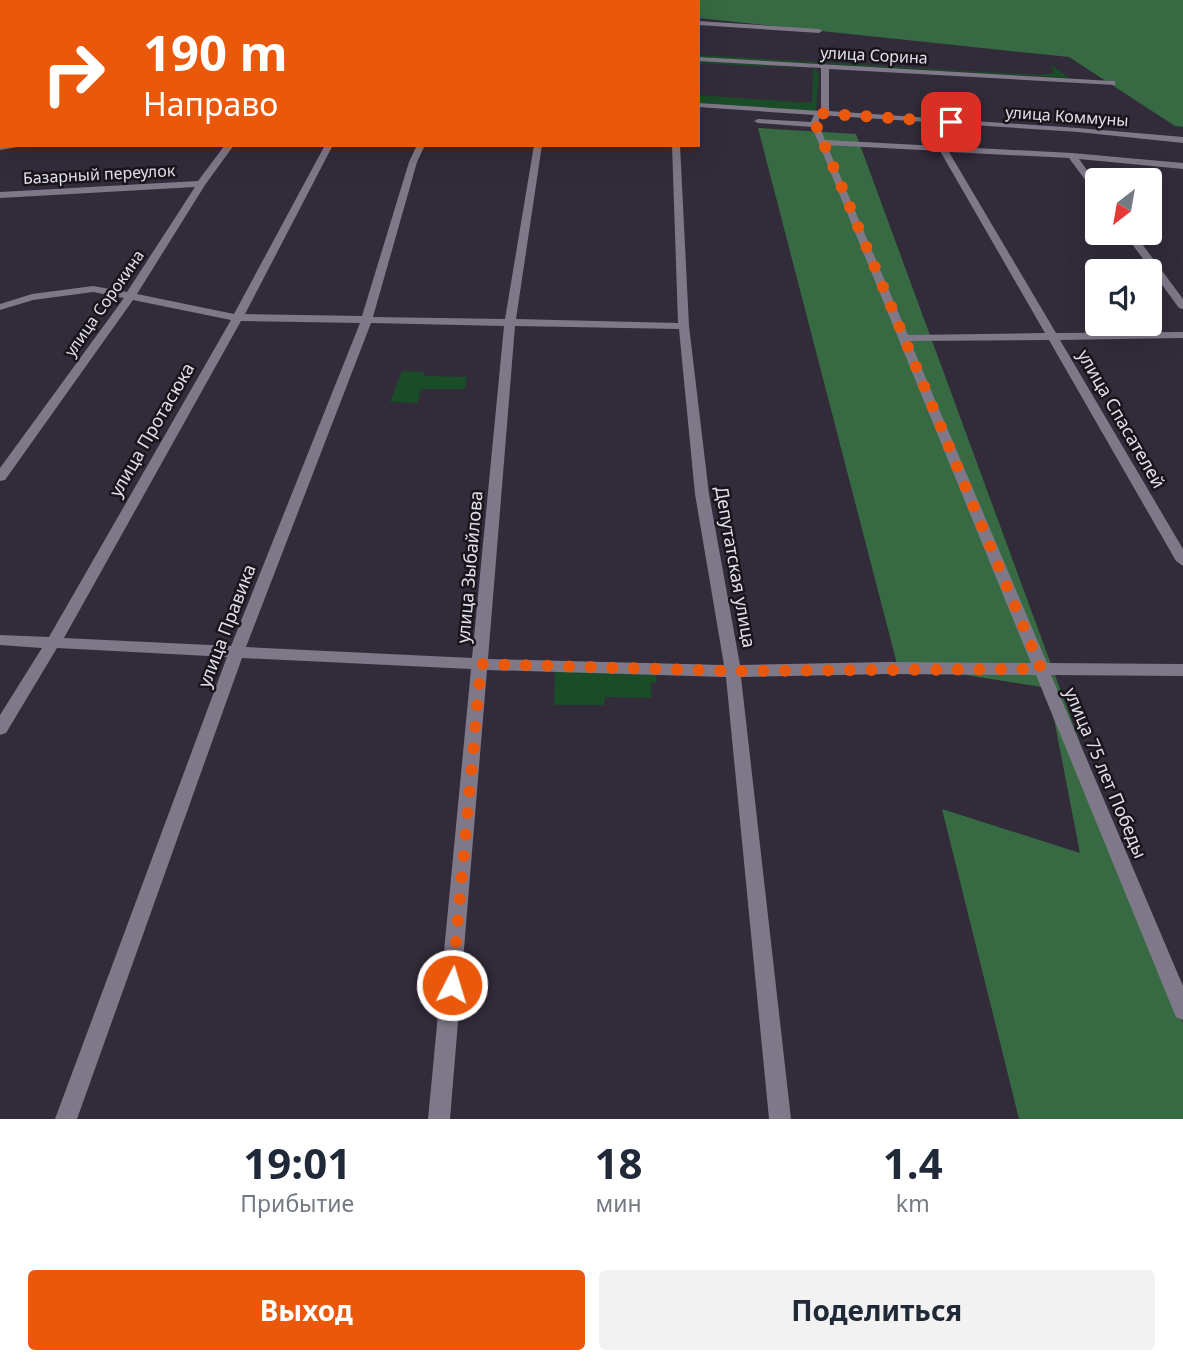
<!DOCTYPE html>
<html lang="ru">
<meta charset="utf-8">
<style>
:root{--surface:#fff;--page:#f2f2f3;--text:#1f2937;--muted:#747a83;--accent:#ea580c}
body{margin:0;font-family:"Noto Sans",sans-serif;background:var(--page);color:var(--text);height:100vh;display:flex;flex-direction:column;font-size:26px;white-space:nowrap}
*{box-sizing:border-box;margin:0}
p{font-size:23px;color:var(--muted)}
.icon{flex:none;width:38px;height:38px;fill:none;stroke:currentColor;stroke-width:2;stroke-linecap:round;stroke-linejoin:round}
.map{position:relative;height:1119px;overflow:hidden}
.drawer{display:flex;flex-direction:column;background:var(--surface);flex:1}
.drawer>*{flex:none}
.top-card{position:absolute;left:0px;top:0px;width:700px;height:147px;box-shadow:0 7px 28px #0002;background:#ea580c;color:#fff;overflow:hidden}
.needle{width:46px;rotate:211deg}
.tools{position:absolute;left:1085px;top:168px;display:grid;gap:14px}
.tools a{display:grid;place-items:center;width:77px;height:77px;border-radius:7px;background:var(--surface);box-shadow:0 7px 28px #0002;font-size:35px}
.pin{position:absolute;display:grid;place-items:center;width:60px;height:60px;color:#fff;margin:-30px;border-radius:14px;box-shadow:0 4px 10px #0006}
.me{position:absolute;width:77px;margin:-38px;rotate:5deg;stroke-linejoin:round;filter:drop-shadow(0 0 5px #0008)}
.turn{display:flex;align-items:center;gap:24px;height:147px;padding:0 28px;font-size:32px}
.turn .icon{width:91px;height:91px;stroke-width:2.5}
.turn b{display:block;font-size:49px;line-height:60px}
.eta{display:flex;justify-content:space-evenly;align-items:center;height:119px;text-align:center}
.eta b{font-size:42px;font-weight:700;line-height:49px}
.primary-button{display:flex;gap:14px;margin-top:auto;padding:14px 28px}
.primary-button a{flex:1;height:80px;border-radius:7px;background:var(--accent);color:#fff;font-size:28px;font-weight:700;line-height:80px;text-align:center}
.primary-button a+a{background:var(--page);color:var(--text)}
.map>svg:first-child{display:block}
.green{fill:#1b4c28}
.forest{fill:#376942}
.lines{fill:none;stroke-linecap:round;stroke-linejoin:round}
.minor{fill:#7f7889;fill-rule:evenodd}
.route{stroke:#ea580c;stroke-width:12;stroke-dasharray:0 21.6}
.labels{text-anchor:middle;stroke-width:5;stroke-linejoin:round;paint-order:stroke}
.far-street-label{font-size:16px;fill:#e3dfe9;stroke:#18151c}
.street-label{font-size:18px;fill:#e3dfe9;stroke:#18151c}
</style>
<div class="map">
<svg width="1183" height="1119" viewBox="0 0 1183 1119">
<rect width="100%" height="100%" fill="#322b3a"/>
<g class="green">
<polygon points="698,55 1041,75 1054,73 1050,64 1069,78 698,57"/>
<polygon points="698,60 815,69 819,73 816,112 698,104 698,95 812,103 813,69 698,63"/>
<polygon points="402,371 424,372 424,376 467,377 465,389 421,389 418,403 390,402"/>
<polygon points="555,671 656,673 657,683 651,683 651,698 605,697 604,705 554,705"/>
</g>
<g class="forest">
<polygon points="609,0 1183,0 1183,127 1175,126 1069,57 698,18 698,2"/>
<polygon points="758,128 856,134 1183,1023 1183,1119 1019,1119 942,809 1080,853 1048,688 897,664"/>
</g>
<g class="lines">
<g class="minor">
<polygon points="21,0 35,0 18,2"/>
<polygon points="295,0 307,2 297,2"/>
<polygon points="596,0 608,2 598,2"/>
<rect x="0" y="3" width="2" height="4"/>
<polygon points="698,21 819,29 822,31 819,33 698,25"/>
<path d="M698,57L1112,81H1115V85L829,69V111L1078,128L1183,137V143L1078,132L819,115V125L825,140L1072,153L1183,163V169L1079,159L1097,184V193L1094,192L1069,158L949,152L1056,333L1183,332V338L1060,340L1183,549V566L1176,561L1049,340L910,341L1047,663L1183,664V676L1051,675L1183,986V1020L1176,1017L1173,1010L1036,675L889,674L741,677L791,1119H769L726,677L487,670L450,1119H428L471,669L242,658L77,1119H55L227,657L57,648L6,733L0,735V715L42,648L0,645V635L49,637L231,320L133,300L5,480L0,481V468L124,298L93,292L33,300L0,310V304L32,294L93,286L127,292L195,187L0,198V192L198,181L225,145H234L205,185L137,294L234,314L325,145H333L245,314L362,316L409,162L417,145H425L417,162L373,317L505,319L534,145H542L516,319L678,323L672,145H680L689,326L709,494L740,665L889,662L1031,663L812,127L758,123L754,121L758,119L811,122L814,115L698,107V103L821,111V68L698,61ZM827,145L940,151L1045,333L908,335ZM241,321L360,323L231,646L64,638ZM371,323L504,326L472,658L246,647ZM515,326L679,329L695,494L724,665L488,659Z"/>
<rect x="0" y="94" width="2" height="4"/>
<polygon points="0,144 2,145 28,145 0,150"/>
<polygon points="1124,233 1134,233 1183,299 1183,309 1179,308"/>
</g>
</g>
<g class="lines">
<polyline class="route" points="452,985 481,664 733,671 1041,669 816,125 816,113 951,122"/>
</g>
<g class="labels">
<g class="far-street-label">
<text transform="translate(874 55) rotate(3)" y="6">улица Сорина</text>
<text transform="translate(1067 116) rotate(4)" y="6">улица Коммуны</text>
<text transform="translate(99 174) rotate(-3)" y="6">Базарный переулок</text>
<text transform="translate(104 303) rotate(-55)" y="6">улица Сорокина</text>
</g>
<g class="street-label">
<text transform="translate(1121 419) rotate(60)" y="6">улица Спасателей</text>
<text transform="translate(152 430) rotate(-60)" y="6">улица Протасюка</text>
<text transform="translate(470 567) rotate(-85)" y="6">улица Зыбайлова</text>
<text transform="translate(735 567) rotate(80)" y="6">Депутатская улица</text>
<text transform="translate(227 626) rotate(-69)" y="6">улица Правика</text>
<text transform="translate(1105 773) rotate(67)" y="6">улица 75 лет Победы</text>
</g>
</g>
</svg>
<div class="tools">
<a><svg class="needle" viewBox="-14 -14 28 28"><path d="M0-13l5 13h-10z" fill="#e53935"/><path d="M0 13l5-13h-10z" fill="#747a83"/></svg></a>
<a><svg class="icon" aria-label="sound" viewBox="0 0 24 24"><path d="M4 9h4l5-4v14l-5-4H4zM17 9q2 3 0 6"/></svg></a>
</div>
<div class="pin" style="left:951px;top:122px;background:#d93025"><svg class="icon" aria-label="arrive" viewBox="0 0 24 24"><path d="M6 21V4h12l-3 4 3 4H6"/></svg></div>
<svg class="me" style="left:452px;top:985px" viewBox="-20 -20 40 40"><circle r="17" fill="#ea580c" stroke="#fff" stroke-width="3"/><path d="M0-11L8 9 0 5-8 9z" fill="#fff"/></svg>
<div class="top-card">
<div class="turn"><svg class="icon" aria-label="right" viewBox="0 0 24 24"><path d="M7 20v-9h11M14 6l5 5-5 5"/></svg><div><b>190 m</b>Направо</div></div>
</div>
</div>
<section class="drawer">
<div class="eta">
<div><b>19:01</b><p>Прибытие</p></div>
<div><b>18</b><p>мин</p></div>
<div><b>1.4</b><p>km</p></div>
</div>
<div class="primary-button"><a>Выход</a><a>Поделиться</a></div>
</section>
